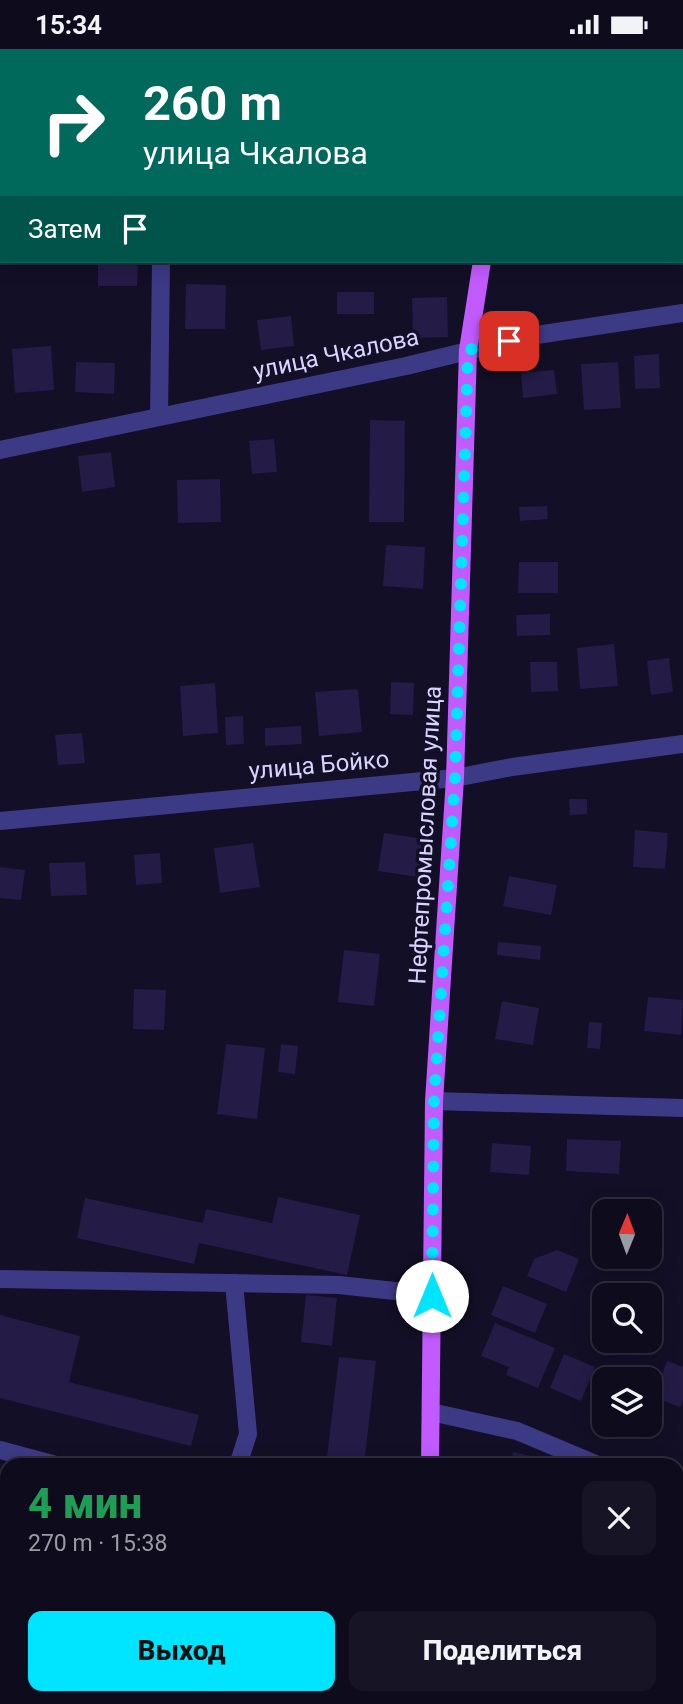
<!DOCTYPE html>
<html lang="ru">
<meta charset="utf-8">
<style>
:root{--surface:#0e0b1c;--page:#171425;--text:#f1f3f6;--muted:#9b9ba3;--line:#2e2b3b;--accent:#00e5ff}
body{margin:0;font-family:Roboto,sans-serif;background:var(--page);color:var(--text);height:100vh;display:flex;flex-direction:column;font-size:26px;white-space:nowrap}
*{box-sizing:border-box;margin:0}
p{font-size:23px;color:var(--muted)}
.icon{flex:none;width:38px;height:38px;fill:none;stroke:currentColor;stroke-width:2;stroke-linecap:round;stroke-linejoin:round}
.map{position:relative;flex:1;overflow:hidden}
.side{position:absolute;left:0px;top:1409px;width:684px;height:247px;display:flex;flex-direction:column;background:var(--surface);border-radius:21px 21px 0 0;box-shadow:0 4px 18px #0003,0 0 0 2px var(--line)}
.side>*{flex:none}
.hud{position:absolute;left:0px;top:0px;width:684px;height:214px;box-shadow:0 4px 18px #0003,0 0 0 2px var(--line);background:#00695c;color:#fff;overflow:hidden}
.needle{width:46px;rotate:1deg}
.fabs{position:absolute;left:592px;top:1150px;display:grid;gap:14px}
.fabs a{display:grid;place-items:center;width:70px;height:70px;border-radius:14px;background:var(--surface);box-shadow:0 4px 18px #0003,0 0 0 2px var(--line);font-size:35px}
.pin{position:absolute;display:grid;place-items:center;width:60px;height:60px;color:#fff;margin:-30px;border-radius:14px;box-shadow:0 4px 10px #0006}
.me{position:absolute;width:77px;margin:-38px;rotate:0deg;stroke-linejoin:round;filter:drop-shadow(0 0 5px #0008)}
.turn{display:flex;align-items:center;gap:24px;height:147px;padding:0 28px;font-size:32px}
.turn .icon{width:91px;height:91px;stroke-width:2.5}
.turn b{display:block;font-size:49px;line-height:60px}
.then{display:flex;align-items:center;height:66px;padding:0 28px;background:#0003;gap:14px;font-size:26px}
.round{display:grid;place-items:center;flex:none;width:74px;height:74px;border-radius:14px;background:var(--page)}
.head{display:flex;align-items:center;justify-content:space-between;height:119px;padding:0 28px}
h1{font-size:42px;font-weight:800;line-height:52px;color:#1e9e55}
.button{display:flex;gap:14px;margin-top:auto;padding:14px 28px}
.button a{flex:1;height:80px;border-radius:14px;background:var(--accent);color:#111;font-size:28px;font-weight:800;line-height:80px;text-align:center}
.button a+a{background:var(--page);color:var(--text)}
.status{display:flex;justify-content:space-between;align-items:center;height:49px;padding:0 35px;background:var(--surface);direction:ltr}
.status svg{height:19px;fill:currentColor}
.map>svg:first-child{display:block}
.building{fill:#241b47}
.lines{fill:none;stroke-linecap:round;stroke-linejoin:round}
.minor{stroke:#3d3a85;stroke-width:18}
.major{stroke:#c25bff;stroke-width:18}
.route{stroke:#00e5ff;stroke-width:12;stroke-dasharray:0 21.6}
.labels{text-anchor:middle;stroke-width:7;stroke-linejoin:round;paint-order:stroke}
.street-label{font-size:24px;fill:#d9d4ff;stroke:#130f26}
</style>
<div class="status"><b>15:34</b><svg viewBox="0 0 49 12"><path d="M0 12V9h3v3zM5 12V6h3v6zM10 12V3h3v9zM15 12V0h3v12zM26 1h20v11H26zM47 4h2v5h-2z"/></svg></div>
<div class="map">
<svg width="683" height="1655" viewBox="0 0 683 1655">
<rect width="100%" height="100%" fill="#130f26"/>
<g class="building">
<polygon points="98,212 138,212 137,237 98,237"/>
<polygon points="186,235 226,236 225,280 185,280"/>
<rect x="337" y="243" width="37" height="22"/>
<polygon points="447,248 448,288 413,289 412,249"/>
<polygon points="291,267 294,297 261,301 257,271"/>
<polygon points="51,297 54,341 15,344 12,300"/>
<polygon points="659,305 660,339 635,340 634,307"/>
<polygon points="76,313 115,314 114,345 75,343"/>
<polygon points="618,313 621,359 584,361 581,315"/>
<polygon points="554,321 557,345 523,349 521,324"/>
<polygon points="370,371 405,372 404,473 369,473"/>
<polygon points="274,390 277,423 252,425 249,392"/>
<polygon points="111,403 115,438 82,443 78,407"/>
<polygon points="220,430 221,473 178,474 177,431"/>
<polygon points="547,457 548,470 520,472 519,458"/>
<polygon points="386,496 425,498 423,540 383,537"/>
<polygon points="519,513 558,513 558,544 518,544"/>
<polygon points="550,565 550,586 517,587 516,566"/>
<polygon points="614,595 618,637 580,640 577,599"/>
<polygon points="669,609 673,643 651,646 647,612"/>
<polygon points="530,613 557,613 558,642 531,643"/>
<polygon points="391,633 414,634 413,666 390,665"/>
<polygon points="215,634 218,684 183,687 180,637"/>
<polygon points="358,640 362,683 319,687 315,643"/>
<polygon points="243,667 244,695 226,696 225,668"/>
<polygon points="301,677 302,695 265,697 265,679"/>
<polygon points="82,684 85,714 58,716 55,686"/>
<polygon points="569,750 587,750 587,765 570,766"/>
<polygon points="635,781 668,784 665,820 633,818"/>
<polygon points="384,784 424,790 418,828 378,822"/>
<polygon points="253,794 260,838 220,844 214,799"/>
<polygon points="160,804 162,834 136,836 134,806"/>
<polygon points="85,813 87,846 51,847 49,814"/>
<polygon points="0,818 25,821 21,851 0,849"/>
<polygon points="509,827 557,836 551,866 503,857"/>
<polygon points="498,893 541,897 540,911 497,906"/>
<polygon points="344,901 380,905 374,957 338,953"/>
<polygon points="134,940 166,941 164,981 133,980"/>
<polygon points="648,948 683,951 681,986 644,982"/>
<polygon points="502,952 539,959 533,996 495,990"/>
<polygon points="589,973 602,974 600,1000 587,999"/>
<polygon points="226,995 265,999 257,1070 217,1065"/>
<polygon points="281,995 298,997 295,1025 278,1023"/>
<polygon points="567,1090 621,1092 619,1125 566,1122"/>
<polygon points="492,1094 531,1097 529,1126 490,1123"/>
<polygon points="278,1148 360,1166 347,1226 199,1194 194,1215 77,1189 85,1149 203,1174 206,1160 272,1174"/>
<polygon points="557,1201 579,1210 566,1243 527,1227 534,1210"/>
<polygon points="503,1237 547,1255 535,1284 491,1266"/>
<polygon points="306,1246 337,1249 332,1297 301,1293"/>
<polygon points="0,1266 80,1287 69,1333 199,1366 191,1397 0,1349"/>
<polygon points="495,1274 555,1299 538,1339 506,1326 509,1318 481,1307"/>
<polygon points="564,1305 595,1318 581,1352 550,1339"/>
<polygon points="339,1308 376,1312 364,1416 326,1416"/>
<polygon points="667,1312 683,1318 683,1351 680,1358 653,1348"/>
<polygon points="619,1321 641,1330 615,1330"/>
<polygon points="513,1403 535,1408 534,1416 510,1416"/>
<polygon points="677,1489 683,1491 683,1529 677,1527"/>
<polygon points="0,1504 7,1506 7,1548 0,1546"/>
<polygon points="243,1648 293,1648 291,1655 241,1655"/>
</g>
<g class="lines">
<g class="minor">
<polyline points="164,2 164,0"/>
<polyline points="159,367 161,212"/>
<polyline points="0,401 406,317 530,287 683,264"/>
<polyline points="0,772 455,729 512,718 683,695"/>
<polyline points="434,1052 683,1059"/>
<polyline points="0,1230 339,1236 432,1246"/>
<polyline points="234,1234 248,1385 238,1416"/>
<polyline points="431,1363 517,1382 598,1416"/>
<polyline points="0,1401 56,1416"/>
<polyline points="677,1449 683,1452"/>
<polyline points="0,1639 7,1641"/>
<polyline points="31,1648 51,1655"/>
</g>
<g class="major">
<polyline points="515,2 515,0"/>
<polyline points="430,1416 434,1052 455,729 468,301 482,212"/>
<polyline points="416,1655 416,1648"/>
</g>
</g>
<g class="lines">
<polyline class="route" points="432,1247 434,1052 455,729 468,301 509,292"/>
</g>
<g class="labels">
<g class="street-label">
<text transform="translate(336 305) rotate(-12)" y="8">улица Чкалова</text>
<text transform="translate(319 716) rotate(-5)" y="8">улица Бойко</text>
<text transform="translate(425 786) rotate(-87)" y="8">Нефтепромысловая улица</text>
</g>
</g>
</svg>
<div class="fabs">
<a><svg class="needle" viewBox="-14 -14 28 28"><path d="M0-13l5 13h-10z" fill="#e53935"/><path d="M0 13l5-13h-10z" fill="#9b9ba3"/></svg></a>
<a><svg class="icon" aria-label="search" viewBox="0 0 24 24"><circle cx="10" cy="10" r="6"/><path d="M15 15l6 6"/></svg></a>
<a><svg class="icon" aria-label="layers" viewBox="0 0 24 24"><path d="M12 4l9 5-9 5-9-5zM3 14l9 5 9-5"/></svg></a>
</div>
<div class="pin" style="left:509px;top:292px;background:#d93025"><svg class="icon" aria-label="arrive" viewBox="0 0 24 24"><path d="M6 21V4h12l-3 4 3 4H6"/></svg></div>
<svg class="me" style="left:432px;top:1247px" viewBox="-20 -20 40 40"><circle r="19" fill="#fff"/><path d="M0-13L10 11 0 6-10 11z" fill="#00e5ff"/></svg>
<div class="hud">
<div class="turn"><svg class="icon" aria-label="right" viewBox="0 0 24 24"><path d="M7 20v-9h11M14 6l5 5-5 5"/></svg><div><b>260 m</b>улица Чкалова</div></div>
<div class="then">Затем<svg class="icon" aria-label="arrive" viewBox="0 0 24 24"><path d="M6 21V4h12l-3 4 3 4H6"/></svg></div>
</div>
<section class="side">
<div class="head"><div><h1>4 мин</h1><p>270 m · 15:38</p></div><a class="round"><svg class="icon" aria-label="close" viewBox="0 0 24 24"><path d="M6 6l12 12M18 6L6 18"/></svg></a></div>
<div class="button"><a>Выход</a><a>Поделиться</a></div>
</section>
</div>
